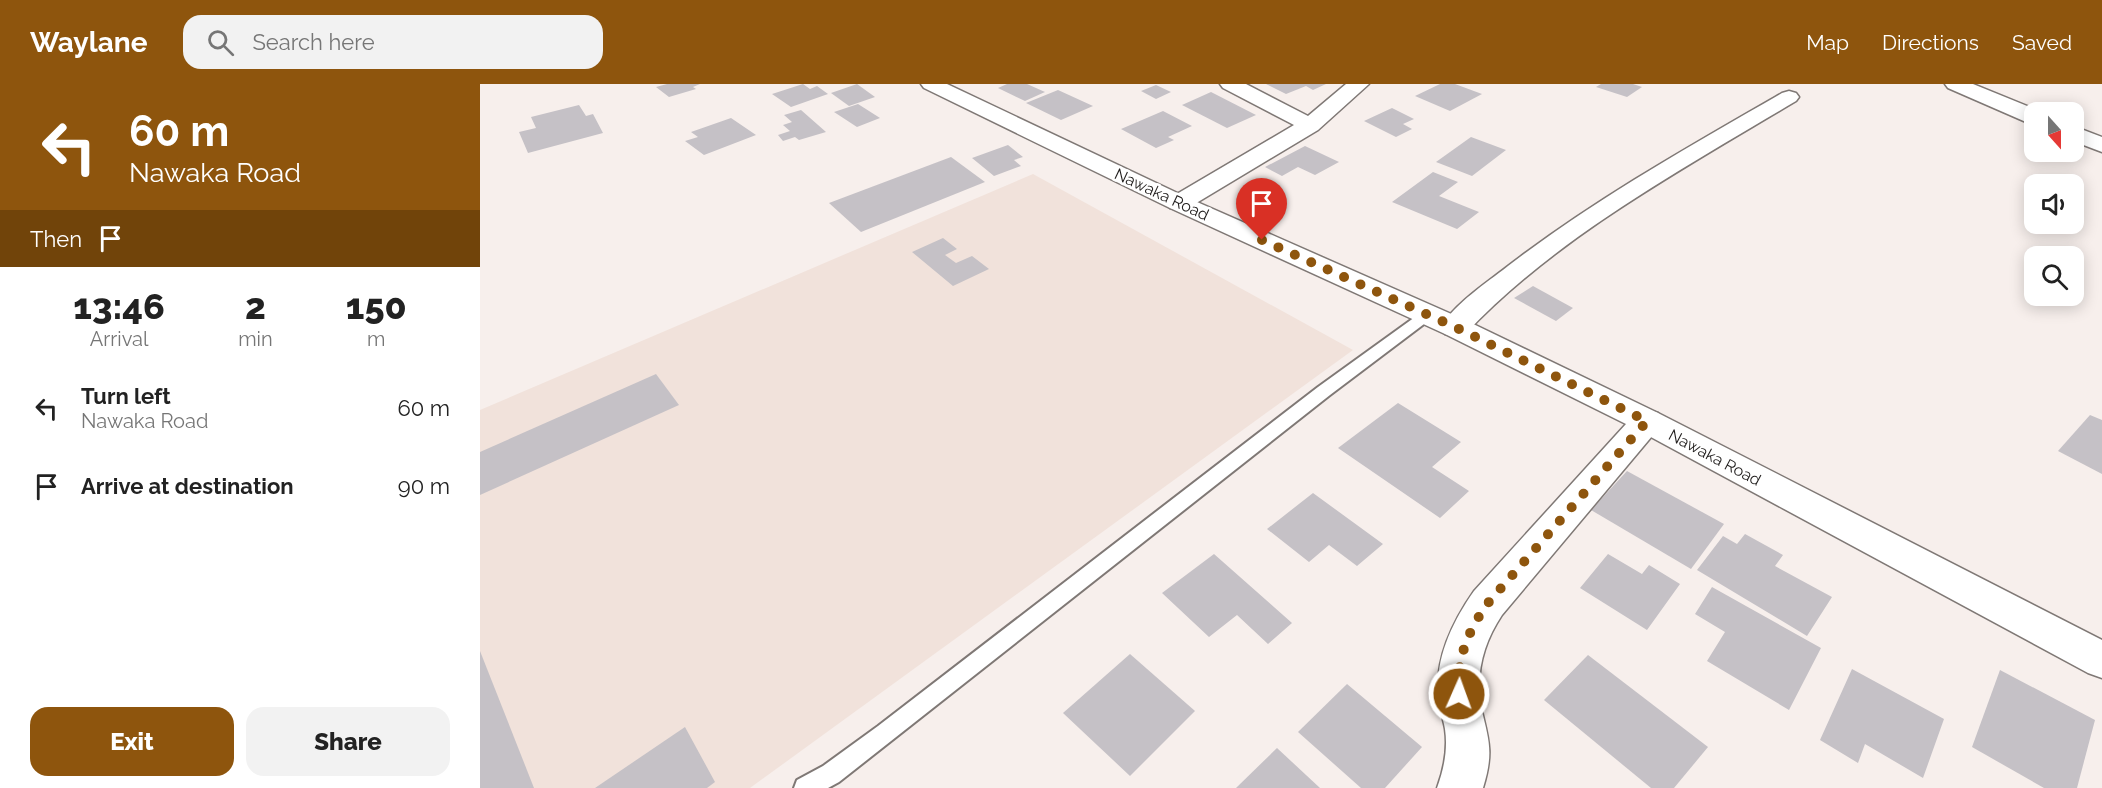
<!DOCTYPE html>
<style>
:root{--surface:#fff;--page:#f2f2f2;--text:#222;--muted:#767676;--accent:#8e550d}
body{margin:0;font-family:Raleway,sans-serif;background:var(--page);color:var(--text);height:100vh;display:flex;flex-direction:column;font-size:22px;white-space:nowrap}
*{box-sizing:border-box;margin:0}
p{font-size:20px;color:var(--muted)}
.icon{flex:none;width:33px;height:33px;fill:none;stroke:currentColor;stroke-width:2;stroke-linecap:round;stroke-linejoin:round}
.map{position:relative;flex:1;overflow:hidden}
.sheet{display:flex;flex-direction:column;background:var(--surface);width:480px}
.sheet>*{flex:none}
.hud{background:#8e550d;color:#fff;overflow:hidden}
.needle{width:39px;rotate:159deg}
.fabs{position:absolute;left:1544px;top:18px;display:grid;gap:12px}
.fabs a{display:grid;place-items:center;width:60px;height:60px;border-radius:12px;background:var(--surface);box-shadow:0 3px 15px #0003;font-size:30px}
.pin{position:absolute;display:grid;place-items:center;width:51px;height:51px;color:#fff;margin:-62px -26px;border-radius:50% 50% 50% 0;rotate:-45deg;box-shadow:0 0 6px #0007}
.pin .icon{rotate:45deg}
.me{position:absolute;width:66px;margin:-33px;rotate:2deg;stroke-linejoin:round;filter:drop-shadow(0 0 4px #0008)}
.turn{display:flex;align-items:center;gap:21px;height:126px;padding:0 30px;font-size:27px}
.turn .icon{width:78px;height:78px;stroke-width:2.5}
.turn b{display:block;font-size:42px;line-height:51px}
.then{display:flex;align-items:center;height:57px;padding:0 30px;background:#0003;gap:12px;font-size:22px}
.eta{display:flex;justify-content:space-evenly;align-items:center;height:102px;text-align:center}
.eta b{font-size:36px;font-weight:800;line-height:42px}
.action{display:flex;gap:12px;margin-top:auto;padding:12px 30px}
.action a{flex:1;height:69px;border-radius:18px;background:var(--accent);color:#fff;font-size:24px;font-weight:800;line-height:69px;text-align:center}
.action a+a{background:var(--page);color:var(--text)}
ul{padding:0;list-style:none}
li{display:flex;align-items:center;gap:18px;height:78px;padding:0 30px}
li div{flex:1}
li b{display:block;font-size:22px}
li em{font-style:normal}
header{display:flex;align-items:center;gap:36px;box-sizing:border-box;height:84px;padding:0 30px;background:var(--accent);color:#fff}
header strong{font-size:28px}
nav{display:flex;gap:33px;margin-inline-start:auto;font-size:21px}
.search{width:420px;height:54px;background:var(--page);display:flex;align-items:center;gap:15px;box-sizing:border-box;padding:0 21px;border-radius:18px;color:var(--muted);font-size:22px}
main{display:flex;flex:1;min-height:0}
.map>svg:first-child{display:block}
.built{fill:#f1e2db}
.building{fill:#c5c1c6}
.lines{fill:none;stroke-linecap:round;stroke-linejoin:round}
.lane-casing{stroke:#7f7875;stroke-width:4}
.street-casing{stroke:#7f7875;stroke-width:3}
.secondary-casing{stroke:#7f7875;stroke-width:3}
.lane{fill:#fff;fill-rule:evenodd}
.street{fill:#fff;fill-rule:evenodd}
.secondary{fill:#fff;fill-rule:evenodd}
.route{stroke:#8e550d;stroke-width:10;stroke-dasharray:0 18}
.labels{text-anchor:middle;stroke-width:5;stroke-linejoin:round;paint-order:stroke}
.street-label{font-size:16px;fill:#1f1c1b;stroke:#fff}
</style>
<header>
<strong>Waylane</strong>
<div class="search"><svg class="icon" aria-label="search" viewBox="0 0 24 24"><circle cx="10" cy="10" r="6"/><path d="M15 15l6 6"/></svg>Search here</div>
<nav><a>Map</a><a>Directions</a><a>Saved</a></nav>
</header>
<main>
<section class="sheet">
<div class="hud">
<div class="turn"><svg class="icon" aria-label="left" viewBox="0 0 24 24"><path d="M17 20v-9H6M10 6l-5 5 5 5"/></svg><div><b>60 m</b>Nawaka Road</div></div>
<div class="then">Then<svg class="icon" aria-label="arrive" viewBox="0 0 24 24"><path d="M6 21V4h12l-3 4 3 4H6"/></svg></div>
</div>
<div class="eta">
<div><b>13:46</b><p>Arrival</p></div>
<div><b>2</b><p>min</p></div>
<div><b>150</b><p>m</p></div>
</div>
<ul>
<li><svg class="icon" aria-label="left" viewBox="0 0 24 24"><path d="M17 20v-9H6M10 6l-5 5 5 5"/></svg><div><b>Turn left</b><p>Nawaka Road</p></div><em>60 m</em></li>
<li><svg class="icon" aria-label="arrive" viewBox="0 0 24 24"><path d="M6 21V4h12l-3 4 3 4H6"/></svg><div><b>Arrive at destination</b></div><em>90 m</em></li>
</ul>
<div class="action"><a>Exit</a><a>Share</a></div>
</section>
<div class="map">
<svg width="1622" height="704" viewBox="0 0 1622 704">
<rect width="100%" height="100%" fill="#f7efec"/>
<polygon class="built" points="553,90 873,266 270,704 0,704 0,326"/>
<g class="building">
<polygon points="187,0 220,0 213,3 216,5 189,13 176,3"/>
<polygon points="323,0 330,5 337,2 348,10 311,23 292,10"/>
<polygon points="377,0 395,13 369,22 351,9"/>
<polygon points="527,0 547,0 565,8 545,17 518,4"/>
<polygon points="786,0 846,0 833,6 826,2 806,10"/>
<polygon points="960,0 975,0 1002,10 970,27 935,12"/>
<polygon points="1121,0 1153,0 1162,3 1147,13 1116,3"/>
<polygon points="676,1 691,8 676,15 661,7"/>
<polygon points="578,6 613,22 581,36 546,19"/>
<polygon points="731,8 776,31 747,44 702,21"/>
<polygon points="378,20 400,34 377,43 354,28"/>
<polygon points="99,21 106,32 113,30 123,49 48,69 39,48 56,44 51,33"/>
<polygon points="912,24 934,35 923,40 932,45 916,53 884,37"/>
<polygon points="321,26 346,48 319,56 315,53 303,57 298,51 310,47 303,41 312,38 304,31"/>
<polygon points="683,27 712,42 688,53 694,56 676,64 641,45"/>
<polygon points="251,34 276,51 224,71 205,57 218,53 211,48"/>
<polygon points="991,53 1026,66 992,92 956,78"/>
<polygon points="528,61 543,73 534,76 541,82 514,92 492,74"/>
<polygon points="825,62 859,78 835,91 818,83 802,92 785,83"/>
<polygon points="471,73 505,98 381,148 349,119"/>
<polygon points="953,88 978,98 959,112 999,128 977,145 912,118"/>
<polygon points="463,154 477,165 465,171 476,179 492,172 509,185 473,202 432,168"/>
<polygon points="1053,202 1093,224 1076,237 1034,214"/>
<polygon points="176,290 199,321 0,411 0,368"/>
<polygon points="918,319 981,358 952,383 989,407 960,434 858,364"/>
<polygon points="1610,331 1622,336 1622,390 1578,367"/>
<polygon points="1147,387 1244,440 1211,485 1111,426"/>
<polygon points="833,409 903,460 877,482 849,461 829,478 787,445"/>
<polygon points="1265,450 1303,471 1295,482 1352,513 1327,552 1217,486 1243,452 1257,460"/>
<polygon points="734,470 812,539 788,560 757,531 729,553 682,509"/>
<polygon points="1128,470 1162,490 1169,481 1200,500 1167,546 1100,504"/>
<polygon points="1232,503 1341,564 1309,626 1227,577 1245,548 1215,530"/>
<polygon points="0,567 54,704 0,704"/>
<polygon points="650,570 715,627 650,692 583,629"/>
<polygon points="1108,571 1228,663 1194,704 1171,704 1064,616"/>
<polygon points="1372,585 1464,635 1443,694 1385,660 1378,679 1340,656"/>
<polygon points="1520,586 1615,636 1597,704 1564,704 1492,663"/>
<polygon points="867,600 942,663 905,704 881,704 818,648"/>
<polygon points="205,643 235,698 227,704 115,704"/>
<polygon points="797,664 840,704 756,704"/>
</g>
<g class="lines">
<g class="lane-casing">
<polygon id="lane" points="947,227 952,228 954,231 952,234 850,311 359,698 348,704 314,704 317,696 343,682 398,642 838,303 942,228"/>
</g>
<g class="street-casing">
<g id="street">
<polygon points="740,0 766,0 828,32 866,0 889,0 838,46 708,124 699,126 690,124 687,119 690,114 814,41 743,4"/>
<polygon points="1465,0 1493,0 1562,28 1554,28 1554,39 1546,38 1468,4"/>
<path d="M1309,7L1316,9L1319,13L1316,17C1204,84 1075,154 985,250L975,252L965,250L960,243C977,218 1005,200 1028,182C1114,116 1208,63 1302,9Z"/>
<polygon points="1593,42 1622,53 1622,68 1593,57"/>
<path d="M1167,326L1178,329L1183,337L1178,345L1022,531C1004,558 995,589 1001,623C1009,657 1014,668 1003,704H957C964,685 968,665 965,645C963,633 958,622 958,609C956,572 973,537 994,507L1156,329Z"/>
</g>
</g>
<g class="secondary-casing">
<polygon id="secondary" points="441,0 467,0 708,114 985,236 1178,329 1622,556 1622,594 1608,589 1156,345 965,250 690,124 444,4"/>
</g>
<use href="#lane" class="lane"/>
<use href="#street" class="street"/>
<use href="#secondary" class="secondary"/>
</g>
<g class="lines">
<path class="route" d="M782,156L975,243L1167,337L1008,519C988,547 976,575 979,610"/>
</g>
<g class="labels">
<g class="street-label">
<text transform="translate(682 110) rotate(25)" y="6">Nawaka Road</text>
<text transform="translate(1235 373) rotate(28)" y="6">Nawaka Road</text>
</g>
</g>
</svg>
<div class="fabs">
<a><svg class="needle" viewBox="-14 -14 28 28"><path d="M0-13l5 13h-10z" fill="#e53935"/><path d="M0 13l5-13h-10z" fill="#767676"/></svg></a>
<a><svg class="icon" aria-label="sound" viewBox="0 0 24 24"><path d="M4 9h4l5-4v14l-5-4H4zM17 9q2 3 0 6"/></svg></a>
<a><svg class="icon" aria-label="search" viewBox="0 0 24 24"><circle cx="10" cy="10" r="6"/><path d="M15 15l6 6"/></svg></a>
</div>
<div class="pin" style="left:782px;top:156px;background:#d93025"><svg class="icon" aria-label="arrive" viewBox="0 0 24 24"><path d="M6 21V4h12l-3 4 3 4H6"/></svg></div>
<svg class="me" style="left:979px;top:610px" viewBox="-20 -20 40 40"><circle r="17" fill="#8e550d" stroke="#fff" stroke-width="3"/><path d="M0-11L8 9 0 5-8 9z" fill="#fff"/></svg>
</div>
</main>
